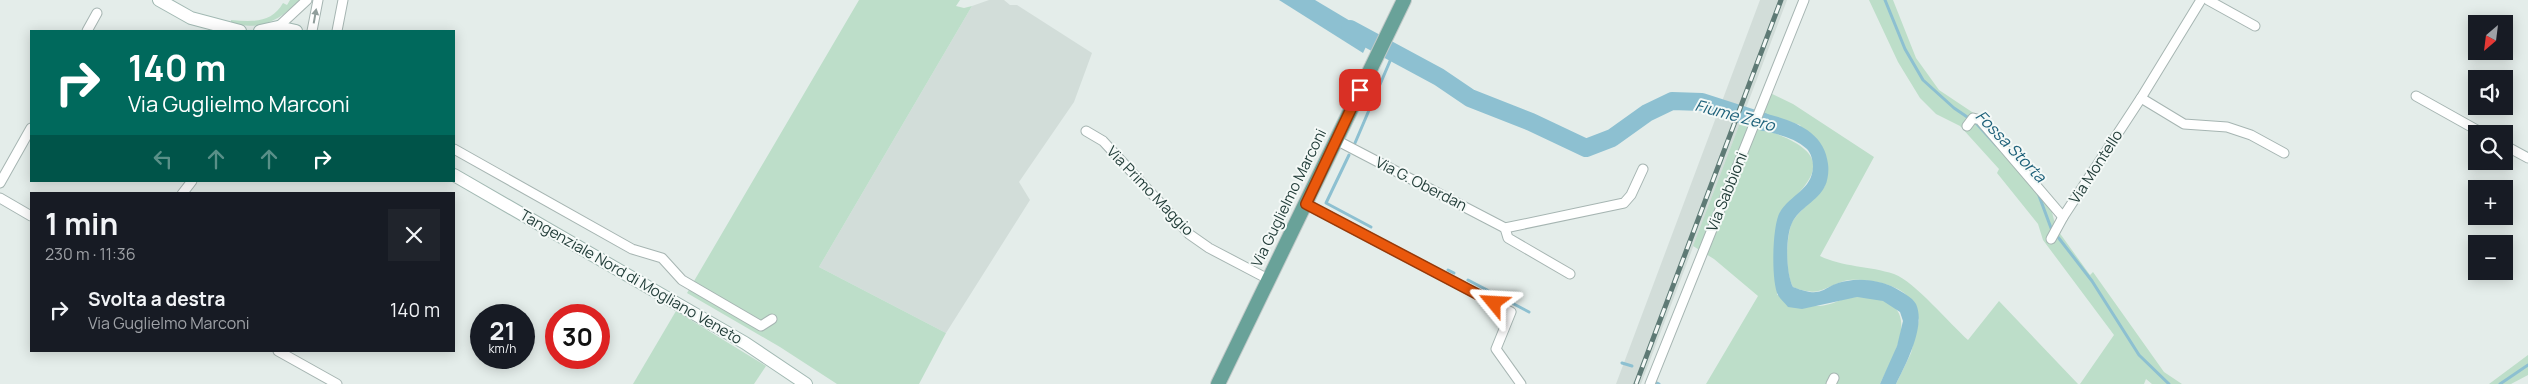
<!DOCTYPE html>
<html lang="it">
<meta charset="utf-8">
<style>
:root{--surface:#171b24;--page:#20242c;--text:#f1f3f6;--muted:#9ea1a6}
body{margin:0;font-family:Manrope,sans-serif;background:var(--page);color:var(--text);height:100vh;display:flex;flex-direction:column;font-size:19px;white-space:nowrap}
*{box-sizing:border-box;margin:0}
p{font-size:16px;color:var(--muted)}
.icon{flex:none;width:28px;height:28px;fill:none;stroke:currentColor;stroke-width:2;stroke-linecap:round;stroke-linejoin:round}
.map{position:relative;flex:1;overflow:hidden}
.sheet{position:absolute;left:30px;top:192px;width:425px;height:160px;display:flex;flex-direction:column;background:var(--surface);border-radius:0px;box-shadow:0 2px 12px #0003}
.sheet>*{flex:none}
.hud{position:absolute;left:30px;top:30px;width:425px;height:152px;border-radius:0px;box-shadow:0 2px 12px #0003;background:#00695c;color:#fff;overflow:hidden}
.needle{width:32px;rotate:208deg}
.buttons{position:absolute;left:2468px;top:15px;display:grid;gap:10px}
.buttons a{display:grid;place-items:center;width:45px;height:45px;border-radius:0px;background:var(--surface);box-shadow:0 2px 12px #0003;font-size:25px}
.speed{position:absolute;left:470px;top:304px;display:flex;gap:10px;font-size:25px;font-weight:700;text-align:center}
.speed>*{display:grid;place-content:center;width:65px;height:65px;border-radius:50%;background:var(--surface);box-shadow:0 2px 12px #0003;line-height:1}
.speed small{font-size:12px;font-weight:400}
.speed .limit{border:8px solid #d22;background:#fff;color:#111}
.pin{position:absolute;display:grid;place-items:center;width:42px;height:42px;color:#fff;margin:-21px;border-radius:10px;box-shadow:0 2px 8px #0006}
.me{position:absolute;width:55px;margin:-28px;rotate:297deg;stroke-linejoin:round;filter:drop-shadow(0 0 4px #0008)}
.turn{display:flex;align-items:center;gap:18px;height:105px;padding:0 15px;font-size:22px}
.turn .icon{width:65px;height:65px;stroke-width:2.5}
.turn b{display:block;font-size:35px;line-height:42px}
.lanes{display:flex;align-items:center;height:48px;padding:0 15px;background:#0003;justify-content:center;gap:25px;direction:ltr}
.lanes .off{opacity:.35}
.round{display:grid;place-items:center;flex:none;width:52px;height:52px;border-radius:0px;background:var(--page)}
.overview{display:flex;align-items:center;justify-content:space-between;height:85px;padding:0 15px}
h1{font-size:30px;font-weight:700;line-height:38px}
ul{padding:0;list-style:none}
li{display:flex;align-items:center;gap:15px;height:65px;padding:0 15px}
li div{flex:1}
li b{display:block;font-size:19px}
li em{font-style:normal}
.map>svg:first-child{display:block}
.built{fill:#d2ddd9}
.green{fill:#bddec9}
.water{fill:#8dc0d1}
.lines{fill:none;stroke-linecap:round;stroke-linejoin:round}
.stream{stroke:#8dc0d1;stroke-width:3}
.river{stroke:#8dc0d1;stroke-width:18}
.street-casing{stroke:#a6b5b2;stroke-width:11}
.secondary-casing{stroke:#a2b9b3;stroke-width:14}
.primary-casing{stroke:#c1c9c8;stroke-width:16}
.street{stroke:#fff;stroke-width:9}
.secondary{stroke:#fff;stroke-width:12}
.primary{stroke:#69a299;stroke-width:14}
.rail-casing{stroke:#5e7a75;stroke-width:5}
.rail{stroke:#f4f9f7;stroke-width:3;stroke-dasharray:9;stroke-linecap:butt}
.oneway{fill:#919e9c}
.route-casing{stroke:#983908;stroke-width:12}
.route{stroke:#ea580c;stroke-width:9}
.labels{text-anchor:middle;stroke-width:4;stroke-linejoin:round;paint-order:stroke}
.street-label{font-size:15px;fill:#233e3a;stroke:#f4f9f7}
.water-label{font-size:16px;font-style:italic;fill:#1e617a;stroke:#f4f9f7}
</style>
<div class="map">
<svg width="2528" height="384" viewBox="0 0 2528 384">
<rect width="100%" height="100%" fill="#e4edea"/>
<g class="built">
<polygon points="989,0 1004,0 1010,5 1017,5 1092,53 1074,102 1019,182 1030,200 946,333 819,267 972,6"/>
<polygon points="1760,0 1787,0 1641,384 1616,384"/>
</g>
<g class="green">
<path d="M290,0H300C279,21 260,31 231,23V20C252,22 272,23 283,3L287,5Z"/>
<polygon points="859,0 960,0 956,6 964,8 972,6 819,267 946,333 919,384 837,384 780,347 687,293"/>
<polygon points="1869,0 1893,0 1916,58 1939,90 1978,116 2056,206 2052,212 2056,228 2090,275 2093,272 2164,372 2182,384 2152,384 2146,379 2144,384 2080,384 2114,335 2043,240 2038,224 1997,173 1999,169 1960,126 1936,114 1920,98 1898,62"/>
<path d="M1766,91L1793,104L1874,157L1820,256C1842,267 1870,266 1894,274C1914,281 1950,324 1968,340L1999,301L2078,384H1896L1911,353L1919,320C1915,312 1912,302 1907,296C1897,283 1858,277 1844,281C1821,289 1818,297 1793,287C1785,272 1786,241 1791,225C1794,215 1818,196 1825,186L1800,125L1759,112Z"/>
<path d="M1740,123C1752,129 1765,129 1777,134C1835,157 1814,179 1780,212L1777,295C1790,298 1806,306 1819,306C1831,306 1843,297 1856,297C1925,297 1900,344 1880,384H1706L1758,296L1714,259L1693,246Z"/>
<polygon points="676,311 766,366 754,384 633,384"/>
<polygon points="2528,355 2528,375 2511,384 2489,384"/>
</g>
<g class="water">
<polygon points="1279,0 1315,0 1372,34 1363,53"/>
<path d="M1745,109C1777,116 1824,124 1828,164C1829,170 1828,180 1825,186C1818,201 1799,208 1792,223C1785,237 1786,274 1793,287C1826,300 1821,285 1847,281C1862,278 1882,281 1895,288C1902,292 1912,297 1916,304C1926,326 1906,364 1896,384H1880L1897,346L1903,321L1900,312L1883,301L1857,297L1802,309L1788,307C1785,303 1780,299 1778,295C1771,282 1772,225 1780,212C1790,195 1812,190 1813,167C1813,161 1811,153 1807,149C1789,132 1760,133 1740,123Z"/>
</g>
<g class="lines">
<g class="stream">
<polyline points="1885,0 1905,49 1923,80 1954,108 1976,123 1996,145"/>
<polyline points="1355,143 1393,54"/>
<polyline points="1349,155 1326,203 1371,227"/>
<polyline points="2038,193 2051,228 2092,281 2139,355 2169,384"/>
<polyline points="1448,270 1454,273"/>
<polyline points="1468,280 1529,312"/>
<polyline points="1622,363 1632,366"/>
<polyline points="1657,383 1659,384"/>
<polyline points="2500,384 2528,365"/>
</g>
<polyline class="river" points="1350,29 1439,77 1470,98 1531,122 1586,148 1612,138 1647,113 1672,101 1702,102 1764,122"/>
<g class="street-casing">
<g id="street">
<polyline points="2208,0 2255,26"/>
<polyline points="278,27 307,0"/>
<polyline points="87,31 97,13"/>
<polyline points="312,31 318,0"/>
<polyline points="337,31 343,0"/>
<polyline points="2416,96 2484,134"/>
<polyline points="2141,98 2184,124 2227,127 2251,135 2284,153"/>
<polyline points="1967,126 1973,118 1980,120 2063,217 2141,98 2201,0"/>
<polyline points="1086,131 1103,141 1189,234 1209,248 1268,279"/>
<polyline points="1336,140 1505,228 1624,203 1631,195 1643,169"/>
<polyline points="2504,145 2528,158"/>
<polyline points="454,149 632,249 662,258 682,280 761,326 772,319"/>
<polyline points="0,183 31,128"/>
<polyline points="182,194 192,181"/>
<polyline points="0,198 31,216"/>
<polyline points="1306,204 1511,312 1496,349 1521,384"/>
<polyline points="1505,228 1508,238 1570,274"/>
<polyline points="2051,239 2063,217"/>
<polyline points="278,351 337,384"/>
<polyline points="1650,384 1804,0"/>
<polyline points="1831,384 1834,378"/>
</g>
</g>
<g class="secondary-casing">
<g id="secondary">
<polyline points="159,0 191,18 240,31"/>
<polyline points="260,31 278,27 296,31"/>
<polyline points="454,175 745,343 806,384"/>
</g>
</g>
<g class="primary-casing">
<polyline id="primary" points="1218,384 1404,0"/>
</g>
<use href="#street" class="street"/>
<use href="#secondary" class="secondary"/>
<use href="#primary" class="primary"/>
<g class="rail-casing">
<polyline id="rail" points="1636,384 1781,0"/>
</g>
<use href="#rail" class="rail"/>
</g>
<defs><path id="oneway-solid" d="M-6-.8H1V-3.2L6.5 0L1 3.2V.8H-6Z" transform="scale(1.25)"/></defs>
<use class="oneway" href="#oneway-solid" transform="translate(315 16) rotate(-80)"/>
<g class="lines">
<g class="route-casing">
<polyline id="route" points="1360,90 1306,204 1494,303"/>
</g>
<use href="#route" class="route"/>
</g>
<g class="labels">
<g class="street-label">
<text transform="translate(2096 167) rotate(-57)" y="5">Via Montello</text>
<text transform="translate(1421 184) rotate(27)" y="5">Via G. Oberdan</text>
<text transform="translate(1150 191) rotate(46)" y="5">Via Primo Maggio</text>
<text transform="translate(1727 192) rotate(-68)" y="5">Via Sabbioni</text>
<text transform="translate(1289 198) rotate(-64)" y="5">Via Guglielmo Marconi</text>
<text transform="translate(631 277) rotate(30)" y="5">Tangenziale Nord di Mogliano Veneto</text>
</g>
<g class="water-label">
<text transform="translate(1735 115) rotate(15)" y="6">Fiume Zero</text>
<text transform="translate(2011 146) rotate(46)" y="6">Fossa Storta</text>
</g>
</g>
</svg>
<div class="buttons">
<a><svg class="needle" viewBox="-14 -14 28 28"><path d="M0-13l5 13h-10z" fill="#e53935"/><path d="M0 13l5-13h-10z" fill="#9ea1a6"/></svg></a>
<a><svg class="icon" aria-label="sound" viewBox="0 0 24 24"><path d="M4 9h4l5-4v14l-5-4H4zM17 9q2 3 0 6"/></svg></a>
<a><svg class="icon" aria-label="search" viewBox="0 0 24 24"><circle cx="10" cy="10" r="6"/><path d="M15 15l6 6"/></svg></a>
<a>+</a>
<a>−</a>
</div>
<div class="speed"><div>21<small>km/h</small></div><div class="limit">30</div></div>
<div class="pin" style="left:1360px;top:90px;background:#d93025"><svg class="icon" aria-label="arrive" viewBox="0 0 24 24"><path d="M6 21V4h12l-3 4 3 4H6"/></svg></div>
<svg class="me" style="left:1494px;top:303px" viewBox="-20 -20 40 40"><path d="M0-17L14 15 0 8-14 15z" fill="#ea580c" stroke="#fff" stroke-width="4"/></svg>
<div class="hud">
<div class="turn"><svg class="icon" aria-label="right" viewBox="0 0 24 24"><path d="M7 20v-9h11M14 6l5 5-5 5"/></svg><div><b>140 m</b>Via Guglielmo Marconi</div></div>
<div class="lanes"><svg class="icon off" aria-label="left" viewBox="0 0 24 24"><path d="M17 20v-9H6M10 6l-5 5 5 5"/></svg><svg class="icon off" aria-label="ahead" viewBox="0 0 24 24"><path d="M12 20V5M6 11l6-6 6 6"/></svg><svg class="icon off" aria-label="ahead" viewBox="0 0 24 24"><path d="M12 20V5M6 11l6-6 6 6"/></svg><svg class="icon" aria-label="right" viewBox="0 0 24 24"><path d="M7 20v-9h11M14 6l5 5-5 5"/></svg></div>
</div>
<section class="sheet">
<div class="overview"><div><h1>1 min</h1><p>230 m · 11:36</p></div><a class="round"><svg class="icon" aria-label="close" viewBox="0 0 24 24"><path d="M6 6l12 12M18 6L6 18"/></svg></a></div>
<ul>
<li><svg class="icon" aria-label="right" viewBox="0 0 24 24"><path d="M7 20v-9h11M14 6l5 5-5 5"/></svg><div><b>Svolta a destra</b><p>Via Guglielmo Marconi</p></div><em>140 m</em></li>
</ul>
</section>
</div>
